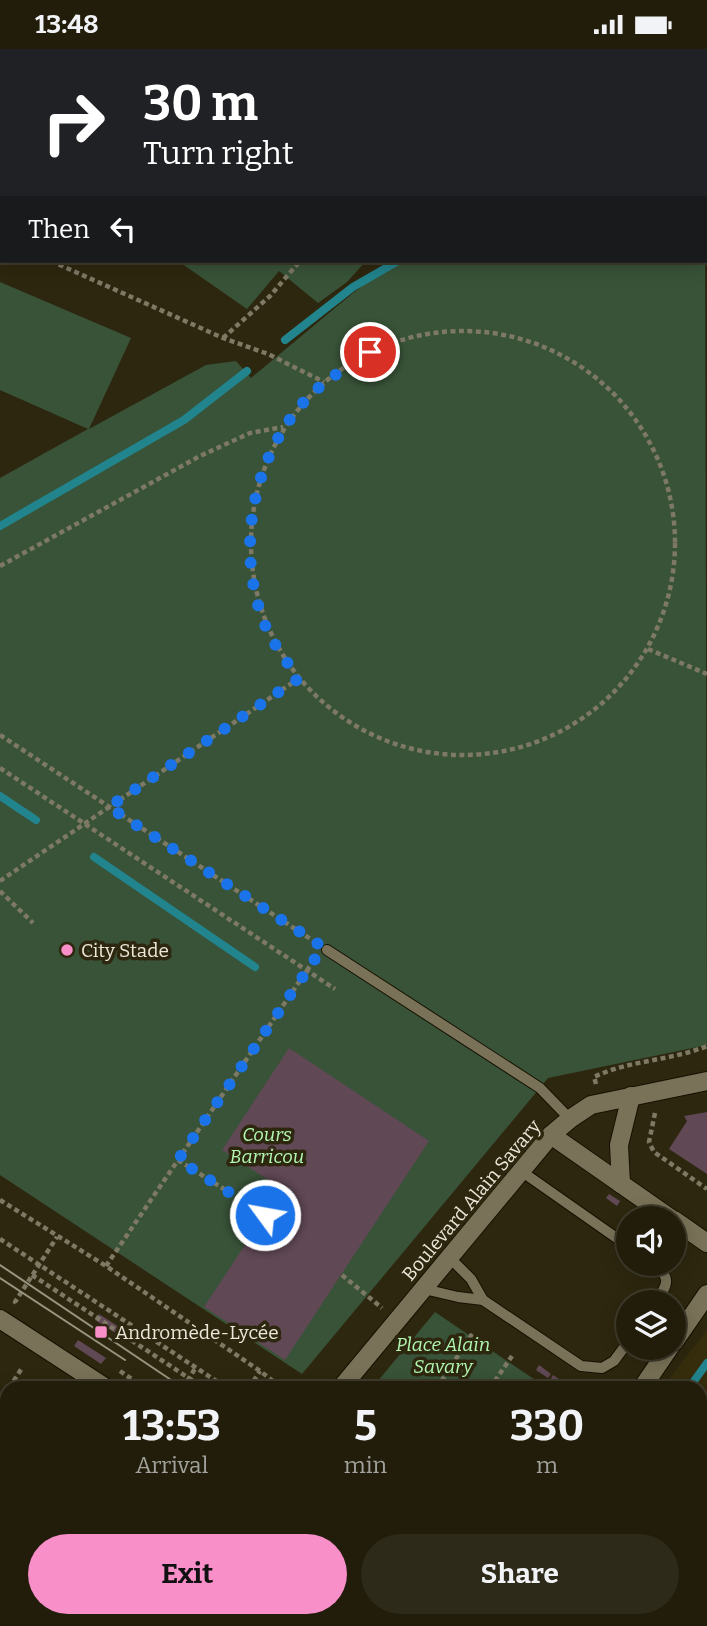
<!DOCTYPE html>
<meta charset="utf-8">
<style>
:root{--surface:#221d0b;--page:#2e2a19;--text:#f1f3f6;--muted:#a2a29d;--line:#3f3b2c;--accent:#f98fc9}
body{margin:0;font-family:Bitter,serif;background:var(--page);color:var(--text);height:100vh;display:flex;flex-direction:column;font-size:26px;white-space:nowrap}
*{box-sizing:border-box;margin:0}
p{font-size:23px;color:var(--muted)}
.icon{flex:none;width:38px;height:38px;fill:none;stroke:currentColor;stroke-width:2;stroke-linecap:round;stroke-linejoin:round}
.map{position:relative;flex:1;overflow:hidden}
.sheet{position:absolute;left:0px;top:1332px;width:707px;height:247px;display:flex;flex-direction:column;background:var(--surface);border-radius:21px 21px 0 0;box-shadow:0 4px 18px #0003,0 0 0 2px var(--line)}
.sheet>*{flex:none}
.top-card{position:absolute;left:0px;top:0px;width:707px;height:214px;box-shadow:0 4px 18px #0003,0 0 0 2px var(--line);background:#202124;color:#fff;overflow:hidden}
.buttons{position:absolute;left:616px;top:1157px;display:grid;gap:14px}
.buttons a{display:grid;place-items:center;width:70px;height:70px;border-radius:50%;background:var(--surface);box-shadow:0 4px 18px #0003,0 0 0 2px var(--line);font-size:35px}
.pin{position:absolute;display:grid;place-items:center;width:60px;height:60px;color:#fff;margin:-30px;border:4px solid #fff;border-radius:50%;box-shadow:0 2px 7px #0007}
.me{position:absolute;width:77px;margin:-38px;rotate:302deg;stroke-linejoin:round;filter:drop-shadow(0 0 5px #0008)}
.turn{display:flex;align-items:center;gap:24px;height:147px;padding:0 28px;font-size:32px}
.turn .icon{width:91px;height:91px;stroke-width:2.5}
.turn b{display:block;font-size:49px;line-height:60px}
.then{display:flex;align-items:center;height:66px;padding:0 28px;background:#0003;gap:14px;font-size:26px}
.eta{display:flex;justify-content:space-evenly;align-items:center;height:119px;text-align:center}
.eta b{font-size:42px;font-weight:700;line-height:49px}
.primary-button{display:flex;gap:14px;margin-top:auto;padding:14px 28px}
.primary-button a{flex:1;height:80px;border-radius:42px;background:var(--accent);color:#111;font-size:28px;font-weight:700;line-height:80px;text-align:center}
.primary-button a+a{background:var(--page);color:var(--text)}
.status{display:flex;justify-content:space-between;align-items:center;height:49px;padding:0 35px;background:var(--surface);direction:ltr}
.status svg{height:19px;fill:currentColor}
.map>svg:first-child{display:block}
.built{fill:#362d0d}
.green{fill:#385338}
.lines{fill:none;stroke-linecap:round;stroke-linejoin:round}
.stream{stroke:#22848c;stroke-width:8}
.building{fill:#604855}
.lane-casing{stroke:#161000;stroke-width:12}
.street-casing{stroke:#161000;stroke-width:20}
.secondary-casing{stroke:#161000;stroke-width:20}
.path{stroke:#7e7965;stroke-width:4.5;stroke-dasharray:5 3.5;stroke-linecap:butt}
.lane{stroke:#797258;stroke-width:10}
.street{stroke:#797258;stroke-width:18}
.secondary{stroke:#797258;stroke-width:18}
.tram{stroke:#989481;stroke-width:2}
.route{stroke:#1a73e8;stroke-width:12;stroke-dasharray:0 21.6}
.poi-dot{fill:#f98fc9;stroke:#2e270f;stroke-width:2.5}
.labels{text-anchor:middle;stroke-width:7;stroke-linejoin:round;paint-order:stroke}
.poi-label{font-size:19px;fill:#ebe8d9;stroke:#2e270f;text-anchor:start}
.park-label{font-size:19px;font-style:italic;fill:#b1f7b2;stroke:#2e270f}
.street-label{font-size:19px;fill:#ebe8d9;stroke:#2e270f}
</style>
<div class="status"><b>13:48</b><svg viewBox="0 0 49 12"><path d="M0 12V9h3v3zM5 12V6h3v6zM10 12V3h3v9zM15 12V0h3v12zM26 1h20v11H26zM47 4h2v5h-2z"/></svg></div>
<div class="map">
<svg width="707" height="1577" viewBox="0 0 707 1577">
<rect width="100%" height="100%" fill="#2e270f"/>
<polygon class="built" points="707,1281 707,1577 559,1577 553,1572 700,1572 700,1339 662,1339"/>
<g class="green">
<polygon points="244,0 384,0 386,2 247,2"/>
<polygon points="705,173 707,996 548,1029 302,1325 0,1126 0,429 88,380 0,341 0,233 131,289 89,380 206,316 236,312 251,329 353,244 396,212 705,212"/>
<polygon points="178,212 366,212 347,233 318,254 279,222 247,260"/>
<polygon points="435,1263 547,1339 372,1339"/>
</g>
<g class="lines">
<g class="stream">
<polyline points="682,2 685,0"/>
<polyline points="285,291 353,238 398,212"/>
<polyline points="0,477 184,371 247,322"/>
<polyline points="0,747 36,771"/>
<polyline points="94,808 255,918"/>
<polyline points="689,1339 707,1314"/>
<polyline points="564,1572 569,1577"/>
</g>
</g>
<g class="building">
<polygon points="289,999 429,1092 285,1311 204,1258 282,1140 222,1101"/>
<polygon points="707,1063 707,1125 669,1100 687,1072 684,1067"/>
<polygon points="609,1145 620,1152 617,1157 606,1149"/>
<polygon points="99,1265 127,1283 123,1289 95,1271"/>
<polygon points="78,1291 106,1309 101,1315 74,1297"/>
<polygon points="539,1316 551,1325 548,1329 536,1321"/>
<polygon points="553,1326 564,1333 560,1338 550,1331"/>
<polygon points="7,1366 7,1461 0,1456 0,1377"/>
<polygon points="707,1384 707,1492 700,1500 700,1396"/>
<polygon points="24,1572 95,1572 90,1577 19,1577"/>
<polygon points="589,1572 698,1572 694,1577 686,1573 682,1577 593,1577"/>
</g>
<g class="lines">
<g class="lane-casing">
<g id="lane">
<polyline points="327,901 540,1039 570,1070"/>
<polyline points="521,1122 628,1197"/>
<polyline points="450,1209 471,1230 483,1251 581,1317 602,1319 614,1312 628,1293"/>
<path d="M653,1214C672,1229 668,1235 656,1253"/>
<polyline points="424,1240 458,1248 483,1251"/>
</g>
</g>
<g class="street-casing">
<g id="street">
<polyline points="551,1086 670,1169"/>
<polyline points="621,1135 619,1096 631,1047"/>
<polyline points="674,1171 707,1194"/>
<polyline points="0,1270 106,1339"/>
<polyline points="674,1293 707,1245"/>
<polyline points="341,1339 551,1086 570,1070 591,1056 707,1032"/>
<polyline points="642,1339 670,1298"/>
<polyline points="436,1572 443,1577"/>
<polyline points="142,1577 147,1572"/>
</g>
</g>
<g class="secondary-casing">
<g id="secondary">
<polyline points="537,0 540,2"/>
<polyline points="705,119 707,120"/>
</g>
</g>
<g class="path">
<polyline points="19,0 24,2"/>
<polyline points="300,0 301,2"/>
<polyline points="474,0 476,2"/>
<polyline points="578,0 581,2"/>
<polyline points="603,0 605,2"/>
<polyline points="705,82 707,83"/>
<polyline points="705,164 707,165"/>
<polyline points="0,166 2,164"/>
<polyline points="0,189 2,190"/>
<polyline points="51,212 223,289 268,305 324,333"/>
<circle cx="463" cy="494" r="212"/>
<polyline points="223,289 270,247 300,212"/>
<polyline points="0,517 200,407 250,384 283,378"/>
<polyline points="648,600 707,625"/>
<polyline points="0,686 315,893"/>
<polyline points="0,719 335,940"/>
<polyline points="0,832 298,630"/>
<polyline points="0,842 33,874"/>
<path d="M596,1035L594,1028C629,1011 670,1012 707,997"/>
<polyline points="655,1064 649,1093 654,1103 707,1140"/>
<polyline points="178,1111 265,1166"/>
<polyline points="0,1151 106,1217 260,1322 282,1339"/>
<polyline points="0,1190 227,1339"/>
<polyline points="106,1217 314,911"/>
<polyline points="32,1226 204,1339"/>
<polyline points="342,1226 382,1259"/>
<polyline points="16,1254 15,1253 57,1188"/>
<polyline points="120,1322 145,1339"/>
<polyline points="9,1339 22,1319"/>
<polyline points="183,1339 196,1318"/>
<polyline points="249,1339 260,1322"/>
<polyline points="437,1339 474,1282"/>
<polyline points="490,1339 512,1307"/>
<polyline points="543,1339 548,1331"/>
<polyline points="0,1352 7,1341"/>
<polyline points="0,1494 7,1499"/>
<polyline points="5,1526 7,1528"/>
<polyline points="539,1572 544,1577"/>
<polyline points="106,1577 111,1572"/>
</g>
<use href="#lane" class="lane"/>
<use href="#street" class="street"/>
<use href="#secondary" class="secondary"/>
<g class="tram">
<polyline points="0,1216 183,1339"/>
<polyline points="0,1229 125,1311"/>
<polyline points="487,1572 494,1577"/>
</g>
</g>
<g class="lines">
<path class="route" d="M265,1166L178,1111L323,898L109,758L298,630C289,615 277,600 269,585C234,511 249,416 302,355C321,333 346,319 370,303"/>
</g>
<g class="poi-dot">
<circle cx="67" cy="901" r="7"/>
<rect x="94" y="1276" width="14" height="14" rx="3.5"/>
</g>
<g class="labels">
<g class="poi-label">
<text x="81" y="908">City Stade</text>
<text x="115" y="1290">Andromède-Lycée</text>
</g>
<g class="park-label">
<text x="267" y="1092">Cours<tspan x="267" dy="22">Barricou</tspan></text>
<text x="443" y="1302">Place Alain<tspan x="443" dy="22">Savary</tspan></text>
</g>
<g class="street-label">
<text transform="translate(471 1151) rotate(-50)" y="7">Boulevard Alain Savary</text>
</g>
</g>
</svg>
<div class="buttons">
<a><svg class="icon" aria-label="sound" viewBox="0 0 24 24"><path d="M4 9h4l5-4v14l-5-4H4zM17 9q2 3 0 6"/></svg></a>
<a><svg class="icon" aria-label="layers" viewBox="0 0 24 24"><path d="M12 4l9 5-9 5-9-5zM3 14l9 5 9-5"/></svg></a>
</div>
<div class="pin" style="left:370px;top:303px;background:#d93025"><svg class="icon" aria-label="arrive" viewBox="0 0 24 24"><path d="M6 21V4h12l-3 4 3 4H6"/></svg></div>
<svg class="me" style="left:265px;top:1166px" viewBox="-20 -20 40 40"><circle r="17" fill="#1a73e8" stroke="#fff" stroke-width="3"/><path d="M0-11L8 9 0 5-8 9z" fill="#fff"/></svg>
<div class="top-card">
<div class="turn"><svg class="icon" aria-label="right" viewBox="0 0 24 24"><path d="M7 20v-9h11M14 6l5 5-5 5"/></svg><div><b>30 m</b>Turn right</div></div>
<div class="then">Then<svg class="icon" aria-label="left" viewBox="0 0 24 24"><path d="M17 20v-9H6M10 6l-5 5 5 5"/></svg></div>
</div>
<section class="sheet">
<div class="eta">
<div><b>13:53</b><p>Arrival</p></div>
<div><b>5</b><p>min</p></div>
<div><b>330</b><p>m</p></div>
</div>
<div class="primary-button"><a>Exit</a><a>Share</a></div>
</section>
</div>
